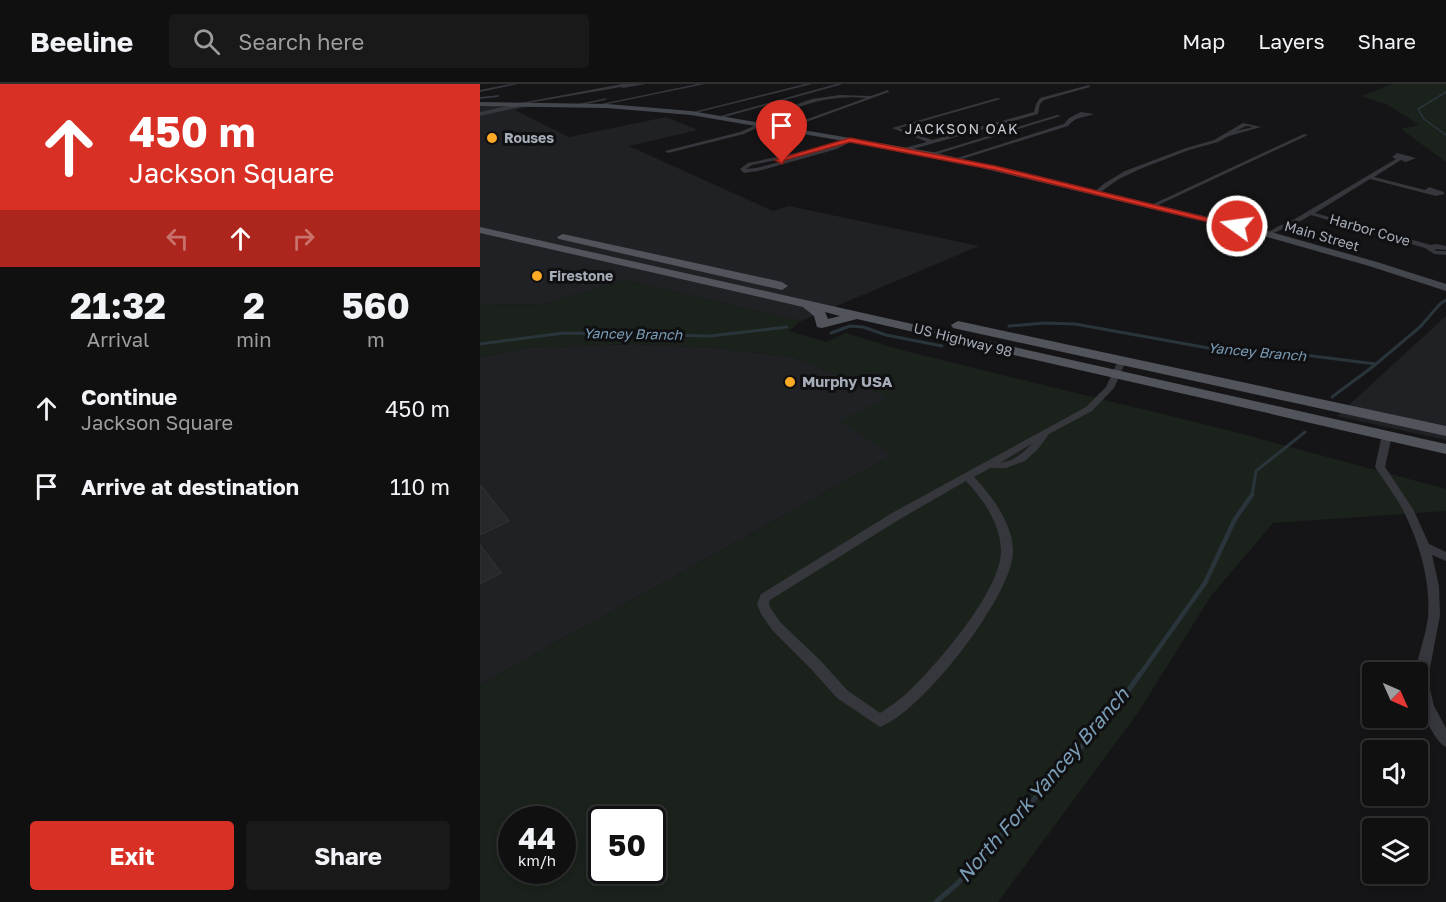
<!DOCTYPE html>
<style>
:root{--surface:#101011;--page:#19191a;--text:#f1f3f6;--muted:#9c9d9f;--line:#303031;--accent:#d93025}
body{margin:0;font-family:"Golos Text",sans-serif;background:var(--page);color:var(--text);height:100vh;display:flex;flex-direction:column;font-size:22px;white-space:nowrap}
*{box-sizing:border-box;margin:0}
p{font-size:20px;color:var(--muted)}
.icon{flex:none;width:33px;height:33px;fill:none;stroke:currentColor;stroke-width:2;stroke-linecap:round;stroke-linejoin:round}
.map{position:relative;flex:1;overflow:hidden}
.details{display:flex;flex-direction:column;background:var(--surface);width:480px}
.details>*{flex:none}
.guide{background:#d93025;color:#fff;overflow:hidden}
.needle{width:39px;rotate:135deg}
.fabs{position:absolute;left:882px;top:578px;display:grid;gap:12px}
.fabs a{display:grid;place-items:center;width:66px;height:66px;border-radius:6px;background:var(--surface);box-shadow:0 3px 9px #0003,0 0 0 2px var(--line);font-size:30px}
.speed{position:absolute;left:18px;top:722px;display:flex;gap:12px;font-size:30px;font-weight:700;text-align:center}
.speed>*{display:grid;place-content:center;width:78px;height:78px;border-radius:50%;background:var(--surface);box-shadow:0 3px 9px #0003,0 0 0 2px var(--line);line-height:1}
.speed small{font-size:15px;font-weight:400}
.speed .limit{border:3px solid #111;border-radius:9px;background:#fff;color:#111}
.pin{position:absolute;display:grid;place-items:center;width:51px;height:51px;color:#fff;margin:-62px -26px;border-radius:50% 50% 50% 0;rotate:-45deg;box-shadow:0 0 6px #0007}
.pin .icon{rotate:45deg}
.me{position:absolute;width:66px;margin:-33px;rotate:284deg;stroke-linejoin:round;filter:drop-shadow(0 0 4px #0008)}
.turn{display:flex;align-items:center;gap:21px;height:126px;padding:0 30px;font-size:27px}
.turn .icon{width:78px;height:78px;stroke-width:2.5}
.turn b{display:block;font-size:42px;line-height:51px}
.lanes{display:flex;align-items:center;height:57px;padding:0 30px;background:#0003;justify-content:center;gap:30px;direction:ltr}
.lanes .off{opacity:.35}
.eta{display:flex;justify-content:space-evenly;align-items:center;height:102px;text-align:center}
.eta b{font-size:36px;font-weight:700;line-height:42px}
.cta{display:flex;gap:12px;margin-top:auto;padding:12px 30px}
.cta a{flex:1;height:69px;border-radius:6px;background:var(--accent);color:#fff;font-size:24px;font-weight:700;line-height:69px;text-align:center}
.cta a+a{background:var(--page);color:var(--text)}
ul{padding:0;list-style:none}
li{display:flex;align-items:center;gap:18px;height:78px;padding:0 30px}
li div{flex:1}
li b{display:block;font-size:22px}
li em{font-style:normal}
header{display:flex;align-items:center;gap:36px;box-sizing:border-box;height:84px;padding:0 30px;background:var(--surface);border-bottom:2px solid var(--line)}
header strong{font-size:28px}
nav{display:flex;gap:33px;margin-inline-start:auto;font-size:21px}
.search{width:420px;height:54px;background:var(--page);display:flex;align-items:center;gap:15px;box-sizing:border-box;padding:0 21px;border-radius:6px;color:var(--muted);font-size:22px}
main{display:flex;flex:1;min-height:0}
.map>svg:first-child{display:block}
.built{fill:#202124}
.green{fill:#1a221b;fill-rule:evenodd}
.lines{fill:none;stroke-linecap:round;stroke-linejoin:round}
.stream-far3{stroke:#2a343b;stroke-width:1.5}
.stream-far2{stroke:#2a343b;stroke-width:3}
.stream-far1{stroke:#2a343b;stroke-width:4.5}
.stream{stroke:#2a343b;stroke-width:5}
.building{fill:#27282b;stroke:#2e2f33;stroke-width:1.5}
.minor{fill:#35373c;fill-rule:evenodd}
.tertiary{fill:#35373c;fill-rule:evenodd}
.secondary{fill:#43464c;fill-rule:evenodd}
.primary{fill:#51545b;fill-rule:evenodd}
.route{fill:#d93025;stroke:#8d1f18;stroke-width:1.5}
.poi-dot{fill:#fdab26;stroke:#101012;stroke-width:2}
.labels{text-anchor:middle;stroke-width:6;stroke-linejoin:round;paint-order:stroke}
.far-neighbourhood-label{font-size:14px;letter-spacing:1.5px;fill:#c7cbd3;stroke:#101012}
.far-poi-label{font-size:14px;font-weight:bold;fill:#a5acb8;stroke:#101012;text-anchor:start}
.far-street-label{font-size:14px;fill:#a5acb8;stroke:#101012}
.far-water-label{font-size:14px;font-style:italic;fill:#7a9cb5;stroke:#101012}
.poi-label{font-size:15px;font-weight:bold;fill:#a5acb8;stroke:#101012;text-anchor:start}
.near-water-label{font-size:20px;font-style:italic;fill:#7a9cb5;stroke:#101012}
</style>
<header>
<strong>Beeline</strong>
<div class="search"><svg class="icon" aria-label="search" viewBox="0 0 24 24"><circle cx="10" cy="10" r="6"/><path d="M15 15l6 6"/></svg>Search here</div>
<nav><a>Map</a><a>Layers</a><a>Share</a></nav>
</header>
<main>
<section class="details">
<div class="guide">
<div class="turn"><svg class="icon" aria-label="ahead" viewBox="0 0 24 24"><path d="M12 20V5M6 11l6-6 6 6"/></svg><div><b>450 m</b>Jackson Square</div></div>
<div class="lanes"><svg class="icon off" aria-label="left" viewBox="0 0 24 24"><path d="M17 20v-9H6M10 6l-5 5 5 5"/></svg><svg class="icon" aria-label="ahead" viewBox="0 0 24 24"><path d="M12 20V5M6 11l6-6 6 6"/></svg><svg class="icon off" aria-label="right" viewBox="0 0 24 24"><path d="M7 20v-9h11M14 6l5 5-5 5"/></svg></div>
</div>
<div class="eta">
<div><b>21:32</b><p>Arrival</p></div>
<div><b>2</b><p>min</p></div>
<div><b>560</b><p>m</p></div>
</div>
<ul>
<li><svg class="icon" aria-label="ahead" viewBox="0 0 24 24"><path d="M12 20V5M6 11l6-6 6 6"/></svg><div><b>Continue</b><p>Jackson Square</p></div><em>450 m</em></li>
<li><svg class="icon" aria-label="arrive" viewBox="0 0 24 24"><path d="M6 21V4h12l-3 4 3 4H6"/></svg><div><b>Arrive at destination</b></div><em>110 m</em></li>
</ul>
<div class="cta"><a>Exit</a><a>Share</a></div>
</section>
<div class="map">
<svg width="966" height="818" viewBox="0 0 966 818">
<rect width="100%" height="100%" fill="#151517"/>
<g class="built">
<polygon points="0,21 48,23 35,26 89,53 186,33 218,46 149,62 293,127 309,122 499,162 321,237 145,196 65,220 0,221"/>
<polygon points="966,232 966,356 857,332"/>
<polygon points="155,260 233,264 314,273 409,313 412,371 0,601 0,273 47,264"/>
</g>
<g class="green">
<polygon points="912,0 966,0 966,78 921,45 939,41 908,21 881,12"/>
<path d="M145,196L321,237L309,247L346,258L366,249L421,266L747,346L966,405V427L793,439L731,512L657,630L518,818H0V601L412,371L359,337L408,313L314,273L233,264L155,260L47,264L0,273V221L65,220ZM32,735H82V786H32ZM122,735H172V786H122Z"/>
</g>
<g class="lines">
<polyline class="stream-far3" points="966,8 938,25 944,35 966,51"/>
<g class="stream-far2">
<polyline points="529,242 564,239 595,240 745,267 816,270 896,280 940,243 960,220 966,216"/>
<polyline points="351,249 370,242 383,243 406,251 462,262"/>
<polyline points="0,260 84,249 230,252 307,243"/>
<polyline points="852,313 895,281"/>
<polyline points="772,412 776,387 825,348"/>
</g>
<polyline class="stream-far1" points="659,592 725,499 755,435 772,411"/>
<polyline class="stream" points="456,818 477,800 633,628 660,590"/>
</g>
<g class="building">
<polygon points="0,401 29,437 0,451"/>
<polygon points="0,461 21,489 0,500"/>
</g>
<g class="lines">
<g class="minor">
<polygon points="30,0 38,0 0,8 0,6"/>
<polygon points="142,0 166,0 143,4 141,3 37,21 35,20"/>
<polygon points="217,0 225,0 118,22 116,21"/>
<polygon points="325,0 332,0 211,30 209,29"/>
<polygon points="356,0 363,0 241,34 237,33"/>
<polygon points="609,1 610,3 564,16 560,20 558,30 426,67 424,64 447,58 412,44 517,14 521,15 419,44 452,56 554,28 556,20 560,14"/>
<path d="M408,6L409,8L307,45L305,43L386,14C346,10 313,24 278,40L274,39L303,25L332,15L360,11L391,12Z"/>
<polygon points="20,11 18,13 0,15 0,13"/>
<polygon points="127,14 125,16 96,22 94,21"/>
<path d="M601,28L614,30C604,34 596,32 588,42L479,76L474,75L584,40L589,34Z"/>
<polygon points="577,31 581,32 454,71 449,70"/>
<polygon points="281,39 285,40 264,50 188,69 185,67 260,48"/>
<path d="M763,39L781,43L749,52L738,58L709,66L660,85L639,95L619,109L614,108L625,99L645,87L706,64L734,56ZM766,42L773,43L756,47Z"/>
<polygon points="824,50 828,51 674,123 669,122"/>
<path d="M370,55L372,57L357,65L278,87L264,89L260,85L268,79L359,60ZM340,67L276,84L266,85L272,81Z"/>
<path d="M917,69L936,74L926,78L921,76L894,93L945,106L949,103L964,108V110L956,112L890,95L835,129L951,161L956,160L966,162V166L954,165L957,167H966V171L954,170L945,164L831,131C817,140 804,144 789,151L784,150L801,141L808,139L916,75L912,73Z"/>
<path d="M642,274L646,277L634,304L612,327L569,350L558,365L545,377L526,384H510L494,393C512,412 534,441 533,469C531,513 442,628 400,643L357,614L331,585L293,547L281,530L277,520L281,510L412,429L606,323L626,303L638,277ZM553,359C543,369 534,377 520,379ZM486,397C504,416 520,440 521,466C522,506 455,583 426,610C418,617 409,623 400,629L367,606L341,577L301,539L291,525L289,520L290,516L420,435Z"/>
<path d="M907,348L912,351L905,383L933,425L949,460L966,468V477L952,471L959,502L960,531L950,584L949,601L954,622L966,644V663C956,660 939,624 938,613C937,605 938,596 938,588H936C938,569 946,552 948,533C951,497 939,458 923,426C915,411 904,397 895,383L902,351Z"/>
</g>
<polygon class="tertiary" points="47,18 49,21 0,32 0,28"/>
<polygon class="secondary" points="0,18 127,20 211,27 452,68 787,147 897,178 966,200 966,207 889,182 780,151 452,72 211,31 127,24 0,22"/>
<g class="primary">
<path d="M0,143L966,360V370L377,235L342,244L337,243L334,232L323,223L0,149ZM345,228L360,232L348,235Z"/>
<polygon points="83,150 302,198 308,202 302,206 79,155 77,153"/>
<polygon points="478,237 966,342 966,352 473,244 471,241"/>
</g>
</g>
<polygon class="route" points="370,54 515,82 761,142 757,145 515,86 370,58 305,76 302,80 295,76"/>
<g class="poi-dot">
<circle cx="12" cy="54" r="6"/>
<circle cx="57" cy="192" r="6"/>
<circle cx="310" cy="298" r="6"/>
</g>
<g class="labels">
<g class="far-neighbourhood-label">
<text x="482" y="50">JACKSON OAK</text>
</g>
<g class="far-poi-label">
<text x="24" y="59">Rouses</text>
<text x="69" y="197">Firestone</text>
</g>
<g class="far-street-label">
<text transform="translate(890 146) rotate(16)" y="5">Harbor Cove</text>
<text transform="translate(842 152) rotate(16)" y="5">Main Street</text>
<text transform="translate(483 256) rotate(14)" y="5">US Highway 98</text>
</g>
<g class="far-water-label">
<text transform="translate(153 250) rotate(1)" y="5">Yancey Branch</text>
<text transform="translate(777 268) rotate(5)" y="5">Yancey Branch</text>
</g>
<g class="poi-label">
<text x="322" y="303">Murphy USA</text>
</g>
<g class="near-water-label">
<text transform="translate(563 701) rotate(-49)" y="7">North Fork Yancey Branch</text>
</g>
</g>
</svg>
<div class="fabs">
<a><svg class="needle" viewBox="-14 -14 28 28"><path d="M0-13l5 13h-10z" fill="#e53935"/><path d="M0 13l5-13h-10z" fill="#9c9d9f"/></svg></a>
<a><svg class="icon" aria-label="sound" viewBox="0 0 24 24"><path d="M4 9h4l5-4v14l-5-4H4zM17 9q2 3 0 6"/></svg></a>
<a><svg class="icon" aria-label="layers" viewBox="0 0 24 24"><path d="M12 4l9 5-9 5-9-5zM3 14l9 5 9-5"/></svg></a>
</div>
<div class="speed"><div>44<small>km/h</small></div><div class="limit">50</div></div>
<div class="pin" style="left:302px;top:78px;background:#d93025"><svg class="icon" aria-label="arrive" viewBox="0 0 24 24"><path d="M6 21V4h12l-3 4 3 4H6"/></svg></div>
<svg class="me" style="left:757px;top:142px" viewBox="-20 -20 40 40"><circle r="17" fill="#d93025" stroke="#fff" stroke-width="3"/><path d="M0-11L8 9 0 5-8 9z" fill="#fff"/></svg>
</div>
</main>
